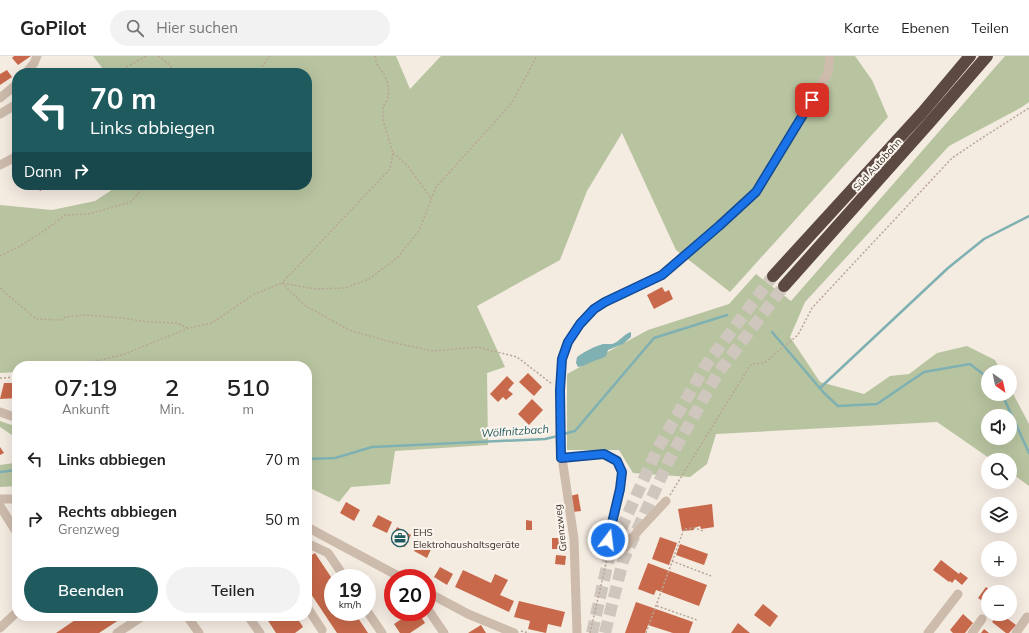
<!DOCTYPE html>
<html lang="de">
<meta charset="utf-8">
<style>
:root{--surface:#fff;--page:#f2f2f2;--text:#222;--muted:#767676;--line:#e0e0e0;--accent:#1f5a5e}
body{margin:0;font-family:Mulish,sans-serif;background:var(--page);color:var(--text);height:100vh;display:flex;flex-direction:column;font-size:15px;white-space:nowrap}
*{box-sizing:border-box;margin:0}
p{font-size:13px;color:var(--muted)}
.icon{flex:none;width:22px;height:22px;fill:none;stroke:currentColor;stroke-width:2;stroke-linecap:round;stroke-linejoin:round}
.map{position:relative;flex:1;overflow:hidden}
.sheet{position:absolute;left:12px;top:305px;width:300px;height:260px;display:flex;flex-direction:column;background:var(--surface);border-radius:16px;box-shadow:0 4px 16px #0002}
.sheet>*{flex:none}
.banner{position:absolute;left:12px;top:12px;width:300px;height:122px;border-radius:16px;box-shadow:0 4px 16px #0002;background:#1f5a5e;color:#fff;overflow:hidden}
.needle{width:26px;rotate:147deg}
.tools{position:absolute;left:981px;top:309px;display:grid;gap:8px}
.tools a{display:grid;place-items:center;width:36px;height:36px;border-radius:50%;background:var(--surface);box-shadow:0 4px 16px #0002;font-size:20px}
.speed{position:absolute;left:324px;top:513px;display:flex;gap:8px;font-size:20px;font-weight:700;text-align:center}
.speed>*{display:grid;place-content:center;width:52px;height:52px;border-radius:50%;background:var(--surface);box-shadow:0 4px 16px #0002;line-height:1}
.speed small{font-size:10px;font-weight:400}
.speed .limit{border:6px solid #d22;background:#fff;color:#111}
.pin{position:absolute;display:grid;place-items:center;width:34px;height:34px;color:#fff;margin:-17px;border-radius:8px;box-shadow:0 2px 6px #0006}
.me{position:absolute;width:44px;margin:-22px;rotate:15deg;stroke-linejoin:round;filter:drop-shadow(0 0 3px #0008)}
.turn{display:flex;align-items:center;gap:14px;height:84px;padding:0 12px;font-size:18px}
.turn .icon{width:52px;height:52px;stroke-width:2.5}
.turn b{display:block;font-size:28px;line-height:34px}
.then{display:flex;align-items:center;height:38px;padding:0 12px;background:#0003;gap:8px;font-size:15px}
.eta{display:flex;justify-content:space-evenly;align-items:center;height:68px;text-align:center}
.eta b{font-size:24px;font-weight:600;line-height:28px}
.cta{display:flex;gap:8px;margin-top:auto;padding:8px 12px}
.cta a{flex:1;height:46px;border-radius:24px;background:var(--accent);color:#fff;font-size:16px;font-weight:600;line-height:46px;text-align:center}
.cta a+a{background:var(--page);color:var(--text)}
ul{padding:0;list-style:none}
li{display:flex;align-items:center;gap:12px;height:60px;padding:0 12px}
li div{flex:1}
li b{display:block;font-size:15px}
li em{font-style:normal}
header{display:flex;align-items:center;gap:24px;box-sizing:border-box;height:56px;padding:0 20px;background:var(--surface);border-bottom:1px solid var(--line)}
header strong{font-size:19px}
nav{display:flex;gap:22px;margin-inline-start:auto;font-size:14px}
.search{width:280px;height:36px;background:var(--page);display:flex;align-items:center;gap:10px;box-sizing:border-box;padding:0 14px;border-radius:22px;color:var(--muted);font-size:15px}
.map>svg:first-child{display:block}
.green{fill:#b8c4a0;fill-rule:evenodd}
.water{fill:#7fb0b2}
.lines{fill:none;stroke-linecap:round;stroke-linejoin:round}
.stream{stroke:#7fb0b2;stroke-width:2.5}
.building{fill:#c8694b}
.highway-tunnel{stroke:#cfc6bd;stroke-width:12;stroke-dasharray:12 6;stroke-linecap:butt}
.path{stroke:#b9a596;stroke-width:1.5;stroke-dasharray:2 2;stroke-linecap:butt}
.minor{stroke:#cdbbac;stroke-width:9}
.highway{stroke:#5c4a42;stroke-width:12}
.route-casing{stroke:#114b97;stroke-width:10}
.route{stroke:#1a73e8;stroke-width:7}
.labels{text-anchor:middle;stroke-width:4;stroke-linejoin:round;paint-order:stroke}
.street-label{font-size:10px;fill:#3b302b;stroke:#fbf5ee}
.poi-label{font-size:10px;fill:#3b302b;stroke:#fbf5ee;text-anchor:start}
.water-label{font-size:11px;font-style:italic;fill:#1f5a5e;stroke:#fbf5ee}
</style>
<header>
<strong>GoPilot</strong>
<div class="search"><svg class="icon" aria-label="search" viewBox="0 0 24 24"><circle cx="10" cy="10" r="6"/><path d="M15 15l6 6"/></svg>Hier suchen</div>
<nav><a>Karte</a><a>Ebenen</a><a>Teilen</a></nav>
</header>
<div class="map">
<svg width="1029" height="577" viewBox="0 0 1029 577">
<rect width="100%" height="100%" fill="#f4ebe1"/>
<g class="green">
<polygon points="93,0 396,0 410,33 441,0 855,0 872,24 888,61 730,236 676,194 622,77 587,135 560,204 477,250 505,311 487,317 488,389 395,395 390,428 351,431 339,446 308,431 307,427 307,310 251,310 249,309 241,310 17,310 17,316 0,317 0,149 52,154 95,145 119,129 307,129 307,17 106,17"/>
<path d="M1005,0H1029V46L1022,51L949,90L805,246L790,281L820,326L864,338L890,320L909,318L937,297L967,290L995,304L1001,316H988V338H1010V332L1029,368V430L1010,416V404H992L937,366L716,378L707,408L690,421L633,417L619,394H567V318L648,274L729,248L756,218L791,245ZM988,360H1010V382H988Z"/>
<polygon points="0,365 17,371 17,393 12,379 0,371"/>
<polygon points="17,400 17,430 0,431 0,409 14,407"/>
</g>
<path class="water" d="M631,276V281L623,288L608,294L606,300C602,303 598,303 594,305C588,307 584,310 578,311L576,307L577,301C586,295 593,291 603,288C606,288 609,288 612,288C620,286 623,278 631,276Z"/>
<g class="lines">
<g class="stream">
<polyline points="772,276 824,337 838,350 877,348 924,316 970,308 988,322"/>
<polyline points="820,332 948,212 984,183 1029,160"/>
<polyline points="1002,338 1029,397"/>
<polyline points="563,378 575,375 654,282 727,259"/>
<polyline points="307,403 335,402 372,391 545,383 558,380"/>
<polyline points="0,416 17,414"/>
</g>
</g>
<g class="building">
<polygon points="14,0 31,0 18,9 12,2"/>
<polygon points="7,14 12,21 0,29 0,18"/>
<polygon points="37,129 50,129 40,135"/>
<polygon points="662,231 665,236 669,234 673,243 654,253 647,239"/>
<polygon points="528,317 542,331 534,340 519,326"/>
<polygon points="507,320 514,327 508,334 513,338 506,344 503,341 498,346 490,338"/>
<polygon points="4,327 17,327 17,342 0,343"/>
<polygon points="532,343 543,354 529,369 518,358"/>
<polygon points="0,391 4,397 0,399"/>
<polygon points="578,438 581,455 573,456 570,440"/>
<polygon points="346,446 360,454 354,465 340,457"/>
<polygon points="712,448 714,471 701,473 700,470 694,472 694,474 682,475 678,453"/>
<polygon points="378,459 392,466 387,477 372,470"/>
<polygon points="526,464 532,465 532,474 526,474"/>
<polygon points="397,471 411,479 405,491 391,484"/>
<polygon points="660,481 677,487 669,509 652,503"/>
<rect x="552" y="482" width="12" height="11"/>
<polygon points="419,484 432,491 427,502 414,495"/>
<polygon points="680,488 708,498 704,509 676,499"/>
<polygon points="315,497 333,524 333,556 354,556 368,577 337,577 307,532 307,502"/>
<polygon points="556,499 566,500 565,509 555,508"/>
<polygon points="941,504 959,518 960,516 968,522 962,529 955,523 952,527 950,525 949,526 933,514"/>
<polygon points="648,507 707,529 699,550 656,534 654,539 638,533"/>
<polygon points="440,511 453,518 447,529 434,521"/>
<polygon points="463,514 491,527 495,518 508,524 500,539 514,545 509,556 455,531"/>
<polygon points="986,531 992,536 988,536 987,548 978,542"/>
<polygon points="519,545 565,556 561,571 548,568 546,577 528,573 530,565 514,561"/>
<polygon points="636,546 693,566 689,577 673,577 648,569 645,577 625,577"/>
<polygon points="763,548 778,560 770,571 754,559"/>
<polygon points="412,556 418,556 425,567 410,577 400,577 394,568"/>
<polygon points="963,558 973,567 965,577 953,577 950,574"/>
<polygon points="81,560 125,560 99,577 56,577"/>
<polygon points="265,560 296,560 303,571 295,577 276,577"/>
<polygon points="1004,560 1016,569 1009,577 1006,577 992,566 996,561 1000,565"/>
<polygon points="738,567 750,577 731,577"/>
<polygon points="481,569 486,577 468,577"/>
<polygon points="984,573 989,577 981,577"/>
</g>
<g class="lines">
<g class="highway-tunnel">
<polyline points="592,577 610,497 658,392 706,309 773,220"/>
<polyline points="605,577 623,505 669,404 718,317 784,230"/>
</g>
<g class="path">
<polyline points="158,0 171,10 172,17"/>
<polyline points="375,0 377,8 385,20 389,32 388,42 383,51 383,64 393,97 390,113 282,227 304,249 349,274 391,286 433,295 477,291 517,301 552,328"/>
<polyline points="116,17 146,0"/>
<polyline points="257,17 270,0"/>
<polyline points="393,97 407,109 431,142"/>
<polyline points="0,200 20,190 47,173 65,159 88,158 131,146 145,129"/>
<polyline points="0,232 36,263 61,264 65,261 85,259 123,262 147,266 177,267 188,272"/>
<polyline points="73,310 122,299 189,272 212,267 254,238 282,227 314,233 345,232 369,223 397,202 419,175 436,131 511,48 537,0"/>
<polyline points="0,322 17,321"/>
<polyline points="670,439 751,308 764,307 798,279 812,252 952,102 982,82 1029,52"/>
<polyline points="672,505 711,520"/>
<polyline points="409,517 418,522"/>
<polyline points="657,550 697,564"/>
<polyline points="521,575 529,577"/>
<polyline points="590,577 608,499"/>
<polyline points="646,577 684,473 695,472 703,475"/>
</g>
<g class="minor">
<polyline points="26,17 34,7 37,0"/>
<polyline points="0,42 17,28"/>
<polyline points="0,58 17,48"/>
<polyline points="0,109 17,100"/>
<polyline points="0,356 17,362"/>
<polyline points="561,402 604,398 617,405 622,416 620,433 608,484 611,489 617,495 625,492 638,475 666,445"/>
<polyline points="0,443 17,443"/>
<polyline points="0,450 17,477"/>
<polyline points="307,461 307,472"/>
<polyline points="307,471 402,522"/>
<polyline points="307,487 328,497 345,522"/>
<polyline points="427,536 468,558 514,577"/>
<polyline points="307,551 322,574"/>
<polyline points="427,552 444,577"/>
<polyline points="367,555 382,577"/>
<polyline points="187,560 199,577"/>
<polyline points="248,560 260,577"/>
<polyline points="0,572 17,556"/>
<polyline points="117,577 143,560"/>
<polyline points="577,577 574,483 560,388 560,334 562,303 568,286 580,268 594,253 605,246 662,219 719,170 756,136 828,17 830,0"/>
<polyline points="928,577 958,538"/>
<polyline points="972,577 982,563"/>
<polyline points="1016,577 1027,561"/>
</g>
<g class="highway">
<polyline points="773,220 922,57 970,0"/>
<polyline points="784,230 930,66 987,0"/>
</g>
</g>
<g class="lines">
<g class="route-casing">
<polyline id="route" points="608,484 620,433 622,416 617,405 604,398 561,402 560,334 562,303 568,286 580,268 594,253 605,246 662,219 719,170 756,136 812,44"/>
</g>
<use href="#route" class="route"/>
</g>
<defs>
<g id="office-ring" transform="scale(0.9)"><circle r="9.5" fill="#fbf5ee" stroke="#1f5a5e" stroke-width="1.5"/><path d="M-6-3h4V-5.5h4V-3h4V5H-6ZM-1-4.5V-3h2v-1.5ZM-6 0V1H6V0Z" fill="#1f5a5e"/></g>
</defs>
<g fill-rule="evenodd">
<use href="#office-ring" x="400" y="482"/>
</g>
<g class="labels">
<g class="street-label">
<text transform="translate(877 108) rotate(-48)" y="4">Süd Autobahn</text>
<text transform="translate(560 472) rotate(-97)" y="4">Grenzweg</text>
</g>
<g class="poi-label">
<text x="413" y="480">EHS<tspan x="413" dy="12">Elektrohaushaltsgeräte</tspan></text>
</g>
<g class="water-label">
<text transform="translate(515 375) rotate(-4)" y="4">Wölfnitzbach</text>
</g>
</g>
</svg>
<div class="tools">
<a><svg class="needle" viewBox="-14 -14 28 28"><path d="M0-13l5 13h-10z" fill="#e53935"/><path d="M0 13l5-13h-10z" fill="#767676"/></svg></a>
<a><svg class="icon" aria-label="sound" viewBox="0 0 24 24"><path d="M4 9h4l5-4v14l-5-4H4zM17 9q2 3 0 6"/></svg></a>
<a><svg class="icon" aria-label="search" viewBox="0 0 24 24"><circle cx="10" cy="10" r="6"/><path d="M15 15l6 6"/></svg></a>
<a><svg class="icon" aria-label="layers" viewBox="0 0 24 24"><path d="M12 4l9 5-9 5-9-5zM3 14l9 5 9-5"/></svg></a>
<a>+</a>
<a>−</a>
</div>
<div class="speed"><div>19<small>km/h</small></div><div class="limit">20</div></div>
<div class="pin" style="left:812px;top:44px;background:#d93025"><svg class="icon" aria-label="arrive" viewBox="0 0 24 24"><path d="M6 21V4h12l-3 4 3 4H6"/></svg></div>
<svg class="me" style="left:608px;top:484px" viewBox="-20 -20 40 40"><circle r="17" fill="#1a73e8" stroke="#fff" stroke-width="3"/><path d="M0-11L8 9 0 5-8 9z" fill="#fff"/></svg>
<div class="banner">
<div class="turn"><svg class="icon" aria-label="left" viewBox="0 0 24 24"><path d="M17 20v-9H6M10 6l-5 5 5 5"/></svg><div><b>70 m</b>Links abbiegen</div></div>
<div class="then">Dann<svg class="icon" aria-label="right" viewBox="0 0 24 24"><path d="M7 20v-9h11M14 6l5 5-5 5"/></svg></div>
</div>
<section class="sheet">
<div class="eta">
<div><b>07:19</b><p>Ankunft</p></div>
<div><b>2</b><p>Min.</p></div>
<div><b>510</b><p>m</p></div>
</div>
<ul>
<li><svg class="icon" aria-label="left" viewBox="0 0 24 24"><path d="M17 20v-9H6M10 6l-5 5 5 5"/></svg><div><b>Links abbiegen</b></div><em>70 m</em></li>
<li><svg class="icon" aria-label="right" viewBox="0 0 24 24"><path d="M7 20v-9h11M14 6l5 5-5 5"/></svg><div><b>Rechts abbiegen</b><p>Grenzweg</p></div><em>50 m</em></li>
</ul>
<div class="cta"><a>Beenden</a><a>Teilen</a></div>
</section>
</div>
